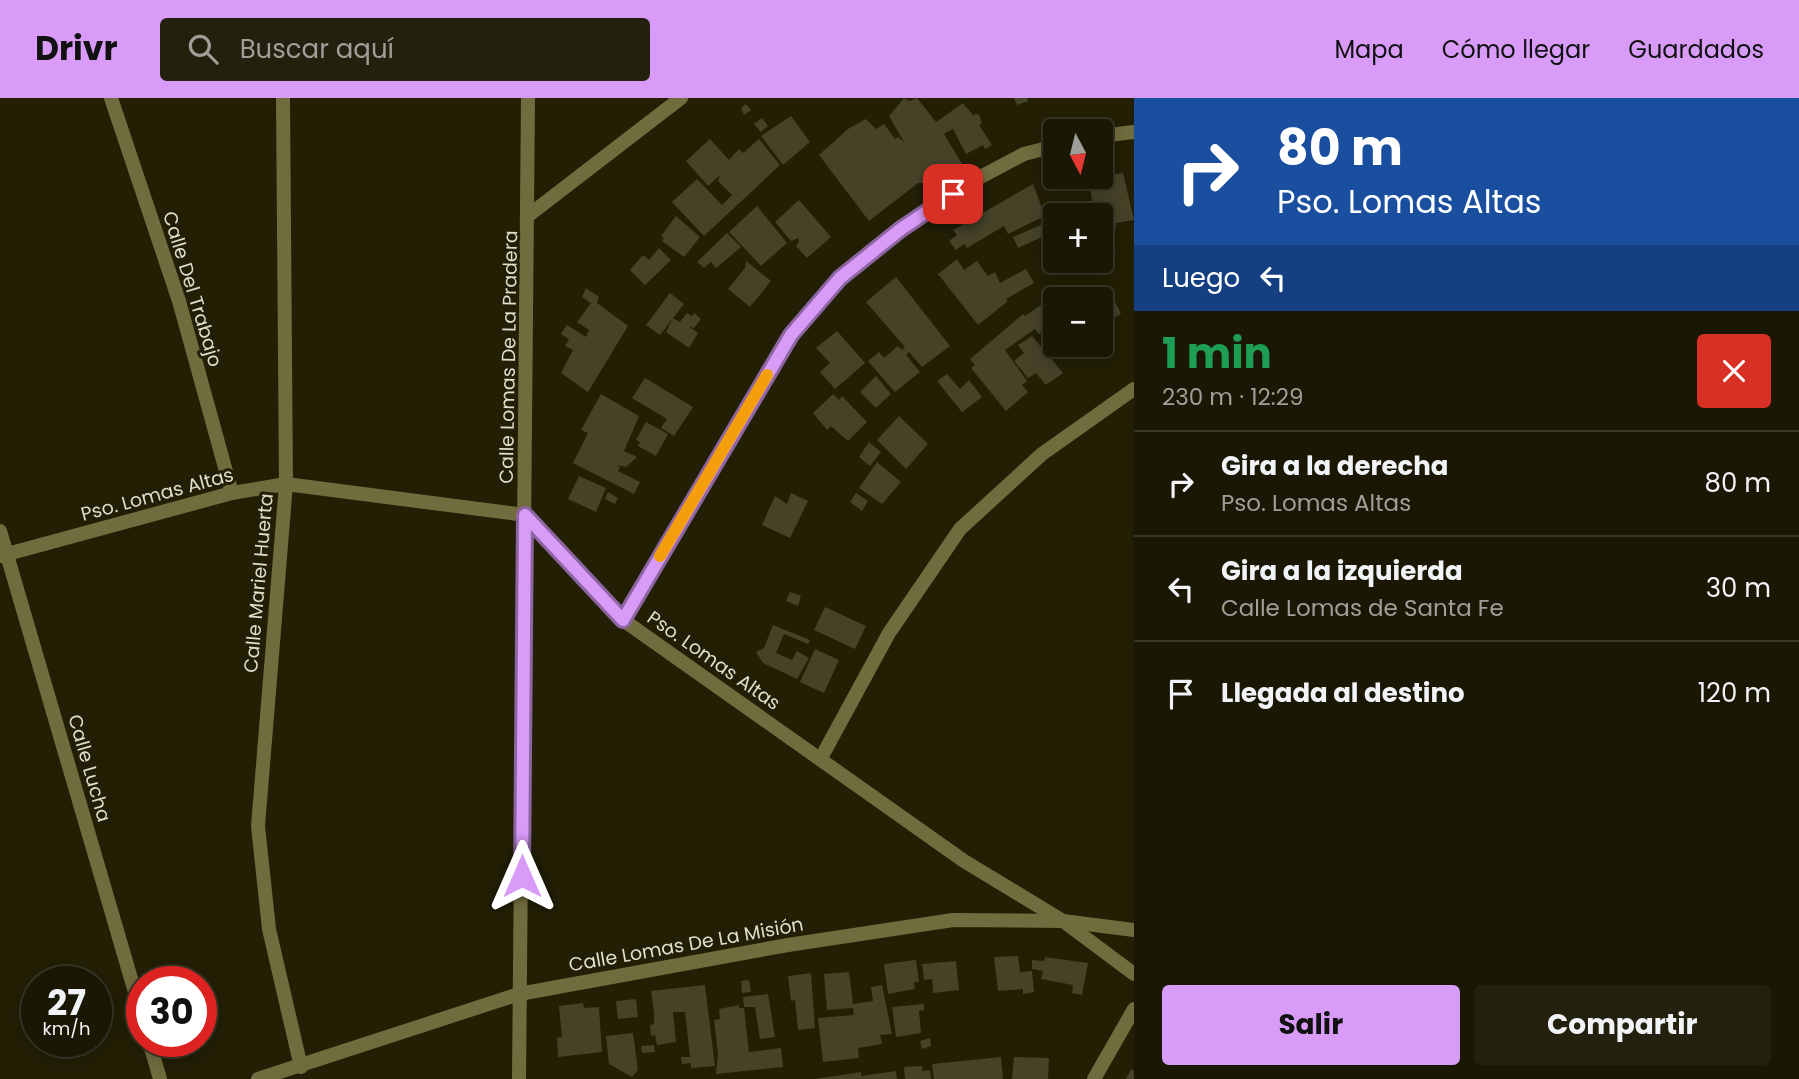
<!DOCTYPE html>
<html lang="es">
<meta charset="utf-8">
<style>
:root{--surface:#1a1704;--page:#23200e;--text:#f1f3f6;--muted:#9f9f9a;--line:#383626;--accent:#d89bf8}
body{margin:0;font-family:Poppins,sans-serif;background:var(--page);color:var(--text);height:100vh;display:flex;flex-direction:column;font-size:26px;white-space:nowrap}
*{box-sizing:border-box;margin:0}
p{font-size:23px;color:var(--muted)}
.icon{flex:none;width:38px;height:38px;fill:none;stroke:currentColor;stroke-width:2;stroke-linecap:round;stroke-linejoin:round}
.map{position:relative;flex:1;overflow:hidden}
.sheet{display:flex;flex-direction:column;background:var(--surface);width:665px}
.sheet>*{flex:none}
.hud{background:#1a4fa0;color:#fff;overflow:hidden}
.needle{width:46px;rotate:173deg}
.tools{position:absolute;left:1043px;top:21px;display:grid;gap:14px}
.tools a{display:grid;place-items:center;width:70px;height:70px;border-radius:7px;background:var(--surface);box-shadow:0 4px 18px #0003,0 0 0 2px var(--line);font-size:35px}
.speed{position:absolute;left:21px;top:868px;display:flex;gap:14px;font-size:35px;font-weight:700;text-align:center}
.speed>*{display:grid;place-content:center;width:91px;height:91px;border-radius:50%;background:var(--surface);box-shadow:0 4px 18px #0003,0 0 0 2px var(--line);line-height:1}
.speed small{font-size:18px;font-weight:400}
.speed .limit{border:10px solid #d22;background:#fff;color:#111}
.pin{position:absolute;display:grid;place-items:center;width:60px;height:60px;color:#fff;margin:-30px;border-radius:14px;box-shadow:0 4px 10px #0006}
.me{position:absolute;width:77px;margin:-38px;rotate:0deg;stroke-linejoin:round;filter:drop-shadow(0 0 5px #0008)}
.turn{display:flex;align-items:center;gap:24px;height:147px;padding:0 28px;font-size:32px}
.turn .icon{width:91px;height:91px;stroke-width:2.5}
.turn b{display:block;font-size:49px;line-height:60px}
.then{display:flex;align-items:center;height:66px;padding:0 28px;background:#0003;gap:14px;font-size:26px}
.round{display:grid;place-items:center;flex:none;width:74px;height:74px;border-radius:7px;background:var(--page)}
.head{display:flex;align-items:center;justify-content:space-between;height:119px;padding:0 28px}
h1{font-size:42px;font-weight:700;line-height:52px;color:#1e9e55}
.cta{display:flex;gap:14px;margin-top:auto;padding:14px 28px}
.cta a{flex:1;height:80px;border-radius:7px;background:var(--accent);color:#111;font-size:28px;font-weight:700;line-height:80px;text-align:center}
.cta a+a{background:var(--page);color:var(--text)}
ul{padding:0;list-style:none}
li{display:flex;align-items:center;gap:21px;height:105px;padding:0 28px;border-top:2px solid var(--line)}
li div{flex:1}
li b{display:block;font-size:26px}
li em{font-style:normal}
header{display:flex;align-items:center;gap:42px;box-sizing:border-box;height:98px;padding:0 35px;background:var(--accent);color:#111}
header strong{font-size:33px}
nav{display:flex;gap:38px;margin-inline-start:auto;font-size:24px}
.search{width:490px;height:63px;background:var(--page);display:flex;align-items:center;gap:18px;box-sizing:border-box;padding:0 24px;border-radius:7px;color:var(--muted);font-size:26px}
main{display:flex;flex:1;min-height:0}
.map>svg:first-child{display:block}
.building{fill:#454228}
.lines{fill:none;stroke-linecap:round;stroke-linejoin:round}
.minor{stroke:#716c3e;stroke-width:14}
.route-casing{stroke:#8c65a1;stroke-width:18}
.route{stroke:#d89bf8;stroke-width:12}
.slow{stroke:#f59e0b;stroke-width:12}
.labels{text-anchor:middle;stroke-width:6;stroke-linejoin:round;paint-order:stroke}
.street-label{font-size:19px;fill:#dfddce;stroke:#221f05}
</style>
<header>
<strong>Drivr</strong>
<div class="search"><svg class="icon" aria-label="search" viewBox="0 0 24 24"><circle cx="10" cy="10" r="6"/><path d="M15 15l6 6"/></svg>Buscar aquí</div>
<nav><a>Mapa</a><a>Cómo llegar</a><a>Guardados</a></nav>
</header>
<main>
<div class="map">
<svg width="1134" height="981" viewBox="0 0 1134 981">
<rect width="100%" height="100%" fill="#221f05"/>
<g class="building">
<polygon points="904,0 910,3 917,0 936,24 963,5 973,17 979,16 982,26 979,27 992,47 985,51 983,47 966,56 953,31 944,36 962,66 930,85 918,85 869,123 819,57 848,31 866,21 876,31 884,26 895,41 898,39 904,44 889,18"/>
<polygon points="1014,0 1027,0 1028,3 1017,7"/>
<polygon points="746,6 751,12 744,17 741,10"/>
<polygon points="791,18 810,44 783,67 761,38"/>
<polygon points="762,20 768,28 761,34 754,26"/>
<polygon points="710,41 729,62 739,51 743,55 759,41 780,67 704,138 672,104 697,81 722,107 732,97 718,83 720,77 708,88 686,63"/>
<polygon points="1123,75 1134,122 1116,125 1116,129 1101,129 1101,117 1095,117 1090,90 1084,91 1081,82"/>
<polygon points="1033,86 1045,118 1008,136 1004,128 967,150 964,146 956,152 949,143 957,137 953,132"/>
<polygon points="799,102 831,139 807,160 796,148 799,144 798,140 791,143 775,124"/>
<polygon points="1077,104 1082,117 1055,117 1055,129 1049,115"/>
<polygon points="757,108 787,145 761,168 729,134"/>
<polygon points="676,118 700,139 684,159 662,143 664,140 661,138"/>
<polygon points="1050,123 1055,133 1018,150 1013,139"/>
<polygon points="727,135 741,149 716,170 711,164 704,170 697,164"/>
<polygon points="1108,137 1116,153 1105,156 1101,138"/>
<polygon points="659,150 671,162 645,187 630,172 643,157 649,162"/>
<polygon points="957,161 964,172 977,163 988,178 995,174 1000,185 1026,171 1034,185 1006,201 1008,203 978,227 938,176"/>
<polygon points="746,163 771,183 750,209 728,191 745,170"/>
<polygon points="896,179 950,248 922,269 909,254 906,257 920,274 895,294 868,263 879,254 884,260 898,248 902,252 905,249 866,204"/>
<polygon points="1067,189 1074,201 1055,201 1055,224 1039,236 1035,231 1005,252 1027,283 1022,287 1028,294 1006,313 971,270 975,267 970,261 1023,216 1025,218"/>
<polygon points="1108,189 1121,216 1101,226 1101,201 1084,201"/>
<polygon points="586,190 599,199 597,205 628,228 588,294 561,275 573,252 565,248 569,241 561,236 567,227 586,239 589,232 577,224 591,205 582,199"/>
<polygon points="670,195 684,206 673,220 680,224 687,215 692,218 694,215 701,221 694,230 688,228 698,235 689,250 666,234 673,220 660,237 646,227"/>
<polygon points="837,233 865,265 835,291 820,274 830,265 816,250"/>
<polygon points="1032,238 1063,275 1046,287 1036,275 1028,280 1014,263 1024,255 1018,247"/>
<polygon points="947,276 960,291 969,282 982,299 962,314 937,283"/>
<polygon points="876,278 891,296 876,310 860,294"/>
<polygon points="645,280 693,309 674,338 661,330 667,321 632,300"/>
<polygon points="601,296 639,318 624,353 637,359 626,369 617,367 620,369 618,373 640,384 634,396 573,365 588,335 581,332"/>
<polygon points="833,296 839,302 842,298 867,324 848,343 831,328 827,332 813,315"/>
<polygon points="899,318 928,346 906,371 877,342"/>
<polygon points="646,324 668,336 656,358 638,348 640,344 636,342"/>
<polygon points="869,344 881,354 870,368 859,359"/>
<polygon points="877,364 901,384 882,406 859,390"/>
<polygon points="579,378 606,390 596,414 568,401"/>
<polygon points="608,394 618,400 615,406 605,401"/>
<polygon points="791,395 808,403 790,440 762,427 775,398 787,406"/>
<polygon points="856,395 868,403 862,413 850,404"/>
<polygon points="790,494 801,498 798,508 786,503"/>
<polygon points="825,509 866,528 855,551 814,532"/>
<polygon points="773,527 810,542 808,546 784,536 776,555 792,562 797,553 809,560 797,581 763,565 756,554 764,550"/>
<polygon points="815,551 839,562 824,595 800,584"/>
<polygon points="1018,858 1020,874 1032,873 1034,894 1023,896 1023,891 998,893 994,859"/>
<polygon points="1045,859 1088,865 1082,897 1072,895 1073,887 1041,881 1043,873 1032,871 1032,862 1044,863"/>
<polygon points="916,862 919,884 914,884 915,891 888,896 884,866"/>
<polygon points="956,863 959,892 933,895 932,881 924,882 922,866"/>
<polygon points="849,874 853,906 873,903 871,889 882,887 892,936 880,937 882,946 858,950 859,960 823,964 818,920 854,917 853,910 827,912 824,876"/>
<polygon points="811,875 815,930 798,932 795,902 791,903 788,878"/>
<polygon points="749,882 751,894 742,895 741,883"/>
<polygon points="705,887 715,968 691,970 691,965 682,966 681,959 690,959 685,914 673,914 676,944 657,947 655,937 651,938 650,927 654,926 654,915 651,893"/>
<polygon points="768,896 775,939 760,941 755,909 744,909 743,899"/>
<polygon points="636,901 638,919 618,921 616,903"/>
<polygon points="583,905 584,910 599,909 602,954 558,959 557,940 562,939 559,908"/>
<polygon points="924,906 924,912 919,913 921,935 896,939 892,909"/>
<polygon points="739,907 739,910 744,910 749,954 781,950 783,969 716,976 718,956 714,922 720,921 719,911"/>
<polygon points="633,935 638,972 632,979 609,966 606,938"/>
<polygon points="930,940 931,948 922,951 920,943"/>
<polygon points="654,947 655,954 642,955 641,948"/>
<polygon points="1001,959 1003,981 934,981 932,966"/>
<polygon points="1014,959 1049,960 1048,981 1012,981"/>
<polygon points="922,968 922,973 930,972 931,981 905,981 904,969"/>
<polygon points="1131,971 1134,973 1134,981 1126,981"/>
<polygon points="896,973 897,981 815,981 861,974 861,978"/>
</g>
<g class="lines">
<g class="minor">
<polyline points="111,0 179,203 232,395"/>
<polyline points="283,0 286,386 258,728 269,831 301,969"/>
<polyline points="1101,38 1134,34"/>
<polyline points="529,117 681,0"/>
<polyline points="0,433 142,918"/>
<polyline points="0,458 232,395 286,386 525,417 623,522 964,763 1063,823 1134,876"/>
<polyline points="623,522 791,237 840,180 901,131 971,84 1024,56 1055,48"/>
<polyline points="821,660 889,535 960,431 1042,356 1134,291"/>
<polyline points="149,943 160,981"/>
<polyline points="258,981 519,896 788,847 953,822 1063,823 1134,832"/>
<polyline points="519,981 528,0"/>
<polyline points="1094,981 1134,911"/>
</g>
</g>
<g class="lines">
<g class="route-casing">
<polyline id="route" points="522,778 525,417 623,522 791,237 840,180 901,131 953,96"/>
</g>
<use href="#route" class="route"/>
<polyline class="slow" points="660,458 767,277"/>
</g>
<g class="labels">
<g class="street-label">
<text transform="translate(193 191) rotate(73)" y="7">Calle Del Trabajo</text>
<text transform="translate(508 259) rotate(-89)" y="7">Calle Lomas De La Pradera</text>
<text transform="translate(157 396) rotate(-15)" y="7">Pso. Lomas Altas</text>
<text transform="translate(258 485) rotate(-85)" y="7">Calle Mariel Huerta</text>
<text transform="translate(714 562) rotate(35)" y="7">Pso. Lomas Altas</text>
<text transform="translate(90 670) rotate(74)" y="7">Calle Lucha</text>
<text transform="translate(686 846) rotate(-10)" y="7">Calle Lomas De La Misión</text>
</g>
</g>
</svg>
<div class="tools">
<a><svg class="needle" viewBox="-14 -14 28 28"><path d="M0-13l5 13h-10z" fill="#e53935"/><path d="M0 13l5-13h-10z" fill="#9f9f9a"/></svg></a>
<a>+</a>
<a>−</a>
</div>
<div class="speed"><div>27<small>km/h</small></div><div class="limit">30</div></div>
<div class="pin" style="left:953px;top:96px;background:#d93025"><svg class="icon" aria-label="arrive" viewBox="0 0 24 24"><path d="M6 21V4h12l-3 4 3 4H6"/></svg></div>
<svg class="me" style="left:522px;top:778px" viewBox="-20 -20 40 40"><path d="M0-17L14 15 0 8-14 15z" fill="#d89bf8" stroke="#fff" stroke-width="4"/></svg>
</div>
<section class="sheet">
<div class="hud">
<div class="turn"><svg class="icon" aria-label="right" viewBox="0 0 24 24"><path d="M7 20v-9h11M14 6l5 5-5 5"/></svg><div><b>80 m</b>Pso. Lomas Altas</div></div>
<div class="then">Luego<svg class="icon" aria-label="left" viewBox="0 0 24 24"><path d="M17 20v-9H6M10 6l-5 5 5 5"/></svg></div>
</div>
<div class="head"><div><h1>1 min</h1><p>230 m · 12:29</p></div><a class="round" style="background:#d93025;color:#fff"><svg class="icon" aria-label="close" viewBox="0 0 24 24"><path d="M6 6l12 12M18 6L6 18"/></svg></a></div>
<ul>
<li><svg class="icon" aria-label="right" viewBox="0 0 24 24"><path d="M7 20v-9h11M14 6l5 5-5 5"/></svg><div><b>Gira a la derecha</b><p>Pso. Lomas Altas</p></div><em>80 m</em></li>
<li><svg class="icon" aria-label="left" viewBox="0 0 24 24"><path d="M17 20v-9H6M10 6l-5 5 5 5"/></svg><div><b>Gira a la izquierda</b><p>Calle Lomas de Santa Fe</p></div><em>30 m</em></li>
<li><svg class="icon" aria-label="arrive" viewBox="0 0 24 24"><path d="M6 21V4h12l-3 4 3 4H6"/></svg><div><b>Llegada al destino</b></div><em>120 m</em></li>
</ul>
<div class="cta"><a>Salir</a><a>Compartir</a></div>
</section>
</main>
